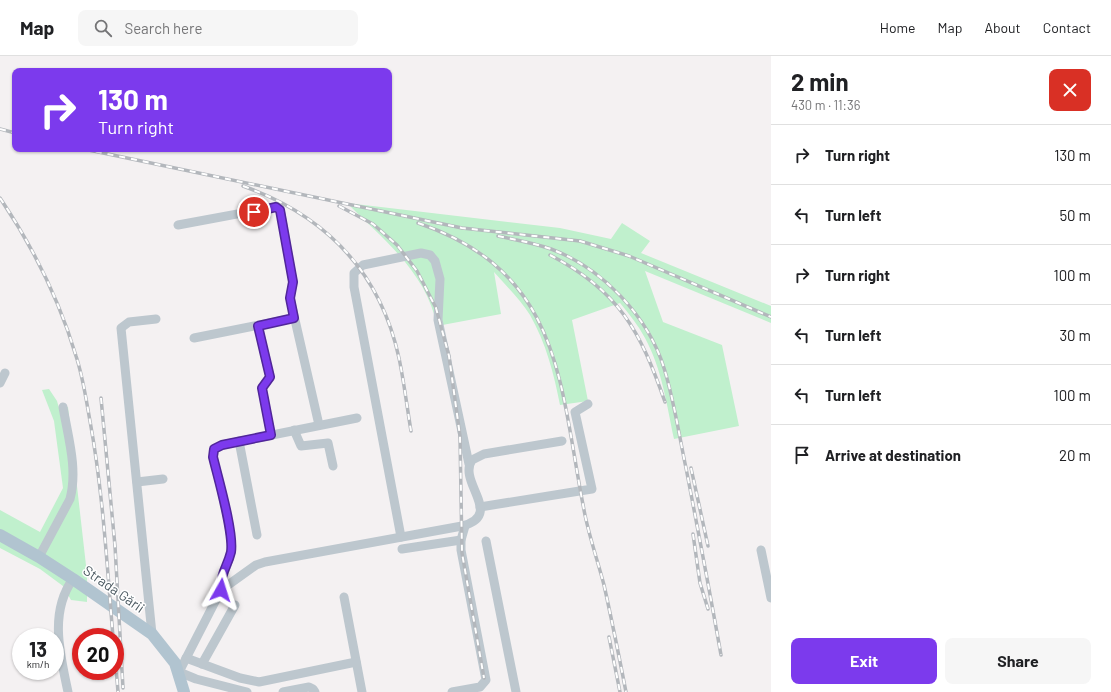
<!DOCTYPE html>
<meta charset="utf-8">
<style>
:root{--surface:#fff;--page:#f6f6f6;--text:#202124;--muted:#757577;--line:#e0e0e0;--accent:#7c3aed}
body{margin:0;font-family:Barlow,sans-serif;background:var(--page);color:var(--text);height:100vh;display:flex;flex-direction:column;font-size:15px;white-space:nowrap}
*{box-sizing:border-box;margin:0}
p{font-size:13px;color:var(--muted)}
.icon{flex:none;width:22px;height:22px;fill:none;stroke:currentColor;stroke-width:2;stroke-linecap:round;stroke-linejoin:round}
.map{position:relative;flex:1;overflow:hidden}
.panel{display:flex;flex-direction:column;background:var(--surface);width:340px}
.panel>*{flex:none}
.banner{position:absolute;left:12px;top:12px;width:380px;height:84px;border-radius:8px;box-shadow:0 1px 3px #0004;background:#7c3aed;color:#fff;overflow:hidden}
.speed{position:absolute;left:12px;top:572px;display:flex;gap:8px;font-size:20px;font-weight:700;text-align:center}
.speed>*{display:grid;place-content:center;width:52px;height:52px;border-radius:50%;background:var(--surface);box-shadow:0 1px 3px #0004;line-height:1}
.speed small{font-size:10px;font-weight:400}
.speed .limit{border:6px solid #d22;background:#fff;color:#111}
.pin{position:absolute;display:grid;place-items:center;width:34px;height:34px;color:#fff;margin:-17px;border:2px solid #fff;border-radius:50%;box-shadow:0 1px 4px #0007}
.me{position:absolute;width:44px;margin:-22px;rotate:6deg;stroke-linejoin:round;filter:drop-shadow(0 0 3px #0008)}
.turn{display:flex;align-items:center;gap:14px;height:84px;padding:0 20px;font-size:18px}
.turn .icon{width:52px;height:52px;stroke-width:2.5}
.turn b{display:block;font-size:28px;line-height:34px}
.round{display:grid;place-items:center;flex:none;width:42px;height:42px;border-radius:8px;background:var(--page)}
.head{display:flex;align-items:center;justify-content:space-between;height:68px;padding:0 20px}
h1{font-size:24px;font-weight:700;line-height:30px}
.button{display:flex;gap:8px;margin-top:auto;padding:8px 20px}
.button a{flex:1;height:46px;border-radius:8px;background:var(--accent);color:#fff;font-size:16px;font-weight:700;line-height:46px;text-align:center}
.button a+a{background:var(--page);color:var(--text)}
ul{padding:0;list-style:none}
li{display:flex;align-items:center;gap:12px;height:60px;padding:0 20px;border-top:1px solid var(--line)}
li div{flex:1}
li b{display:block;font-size:15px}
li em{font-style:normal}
header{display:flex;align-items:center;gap:24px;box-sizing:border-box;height:56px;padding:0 20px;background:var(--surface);border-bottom:1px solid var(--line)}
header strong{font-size:19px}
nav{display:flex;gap:22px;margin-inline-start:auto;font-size:14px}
.search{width:280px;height:36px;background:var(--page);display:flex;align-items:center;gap:10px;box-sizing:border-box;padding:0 14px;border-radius:8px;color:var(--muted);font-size:15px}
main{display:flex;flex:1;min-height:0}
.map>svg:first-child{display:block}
.green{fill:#c0f0cd}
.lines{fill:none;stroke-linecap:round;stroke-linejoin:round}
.minor{stroke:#bdc7ce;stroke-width:9}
.major{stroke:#b1c4d0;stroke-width:12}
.rail-casing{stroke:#b3b7bc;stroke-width:3.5}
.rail{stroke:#fff;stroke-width:2;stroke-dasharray:6;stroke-linecap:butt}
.route-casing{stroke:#51269a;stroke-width:10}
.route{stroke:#7c3aed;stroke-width:7}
.labels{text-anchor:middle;stroke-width:3;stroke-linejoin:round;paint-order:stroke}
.street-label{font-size:14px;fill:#49575f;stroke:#fff}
</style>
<header>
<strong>Map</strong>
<div class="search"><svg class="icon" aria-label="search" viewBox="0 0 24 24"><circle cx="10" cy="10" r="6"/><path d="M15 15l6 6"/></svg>Search here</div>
<nav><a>Home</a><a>Map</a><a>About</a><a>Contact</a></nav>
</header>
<main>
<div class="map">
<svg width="771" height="636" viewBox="0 0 771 636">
<rect width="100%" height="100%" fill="#f4f1f2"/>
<g class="green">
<path d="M347,147L560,172L611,183L622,167L650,185L641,197L771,250V267L645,215L663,266L722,289L739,370L674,383C667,350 662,313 645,282C638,269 629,258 620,247L572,264L588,345L560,349C554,318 546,287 530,259C520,243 506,230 494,216L501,258L437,270C427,217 383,183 347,147Z"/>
<polygon points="49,333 57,345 59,352 68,351 87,518 87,546 71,544 63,530 40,513 0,492 0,454 40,476 63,432 54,365 42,334"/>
</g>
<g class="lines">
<g class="minor">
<polyline points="178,169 275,151 280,153 293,226 290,242 319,369"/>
<polyline points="258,270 270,321 262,332 271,379"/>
<polyline points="194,282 294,262"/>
<polyline points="0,327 5,317"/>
<polyline points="294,374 301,390 328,387 333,410"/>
<polyline points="239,385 257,479"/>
<polyline points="137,426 163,423"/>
<polyline points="480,451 592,433 575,356 588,348"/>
<polyline points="401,481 354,231 354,217 363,209 421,197 430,199 435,205 440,223 438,264 469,408"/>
<polyline points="486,485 516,636"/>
<polyline points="402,493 461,484"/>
<polyline points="761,494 771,542"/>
<path d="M39,501L70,443C78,413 68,381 63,351"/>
<path d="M221,534C221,515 228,512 231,496C234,476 218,422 213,401L215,393L222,389L357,362"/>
<polyline points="344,541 362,636"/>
<polyline points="152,578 121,272 129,266 156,263"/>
<polyline points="186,602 240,622 259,626 356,606"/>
<polyline points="202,608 235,549"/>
<path d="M68,636C60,598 49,556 73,523"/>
<path d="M247,636L196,623L179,616L221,534L256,509L265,506L462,470C505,459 457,426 472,404L484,398L562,385"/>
<polyline points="283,636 309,631 313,633 315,636"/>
<polyline points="452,636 480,631 486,624 461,494 461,484 465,470"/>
</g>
<polyline class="major" points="0,479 39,501 73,523 152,578 175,607 184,636"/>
<g class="rail-casing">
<g id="rail">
<polyline points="0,73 15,77"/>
<polyline points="84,93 462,172 580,185 629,200 771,261"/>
<path d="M243,130C326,160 380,215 399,302C404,326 407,351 411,375"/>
<path d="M0,142C33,191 59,243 76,300C83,321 86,343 90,365C103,436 107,509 113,581"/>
<polyline points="339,150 373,168 397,189 417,215 436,252 449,300 460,380 462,497 484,622"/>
<path d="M418,167C565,217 559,331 585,459C590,483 598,506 604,529C612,565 619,600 626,636"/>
<path d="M498,180C516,184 534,187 551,193C602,212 648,260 664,312C674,344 679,379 686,412C698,474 710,537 721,599"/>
<path d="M550,199C619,235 640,274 665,346"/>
<polyline points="101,342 115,490 123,632"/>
<polyline points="691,412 708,490"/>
<polyline points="693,478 700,527 708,553"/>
<polyline points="609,581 620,636"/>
<polyline points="115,599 118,636"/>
</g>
</g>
<use href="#rail" class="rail"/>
</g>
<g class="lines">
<g class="route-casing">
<path id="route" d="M221,534C221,515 227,512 231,496C234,476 218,422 213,401L214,393L222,389L271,379L262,332L270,321L258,270L294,262L290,242L293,226L280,154L276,151L254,156"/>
</g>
<use href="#route" class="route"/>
</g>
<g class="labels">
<g class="street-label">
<text transform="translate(114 533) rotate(35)" y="5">Strada Gării</text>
</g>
</g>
</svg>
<div class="speed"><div>13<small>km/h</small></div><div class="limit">20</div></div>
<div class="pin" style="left:254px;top:156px;background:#d93025"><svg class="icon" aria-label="arrive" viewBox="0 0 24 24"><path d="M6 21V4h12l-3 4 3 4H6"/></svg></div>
<svg class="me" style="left:221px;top:534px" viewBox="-20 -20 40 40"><path d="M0-17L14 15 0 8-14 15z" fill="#7c3aed" stroke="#fff" stroke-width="4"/></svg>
<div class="banner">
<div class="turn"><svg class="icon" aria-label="right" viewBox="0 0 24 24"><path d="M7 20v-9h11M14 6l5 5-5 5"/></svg><div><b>130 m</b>Turn right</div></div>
</div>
</div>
<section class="panel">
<div class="head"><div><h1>2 min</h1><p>430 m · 11:36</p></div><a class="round" style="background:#d93025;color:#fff"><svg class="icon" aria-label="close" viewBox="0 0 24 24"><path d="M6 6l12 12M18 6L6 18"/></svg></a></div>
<ul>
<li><svg class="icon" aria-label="right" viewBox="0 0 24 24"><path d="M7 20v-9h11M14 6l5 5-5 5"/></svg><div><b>Turn right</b></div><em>130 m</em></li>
<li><svg class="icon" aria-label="left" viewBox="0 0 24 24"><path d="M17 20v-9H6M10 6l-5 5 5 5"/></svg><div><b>Turn left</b></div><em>50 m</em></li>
<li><svg class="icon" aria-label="right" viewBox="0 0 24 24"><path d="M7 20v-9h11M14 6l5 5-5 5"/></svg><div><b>Turn right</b></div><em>100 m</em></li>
<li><svg class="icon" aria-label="left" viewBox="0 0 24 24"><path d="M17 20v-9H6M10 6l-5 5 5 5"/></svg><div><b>Turn left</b></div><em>30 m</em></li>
<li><svg class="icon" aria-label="left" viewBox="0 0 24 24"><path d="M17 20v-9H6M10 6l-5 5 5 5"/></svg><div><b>Turn left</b></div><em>100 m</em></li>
<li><svg class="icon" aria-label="arrive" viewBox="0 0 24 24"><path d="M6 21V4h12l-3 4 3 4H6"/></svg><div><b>Arrive at destination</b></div><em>20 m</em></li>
</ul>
<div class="button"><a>Exit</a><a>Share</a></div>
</section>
</main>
